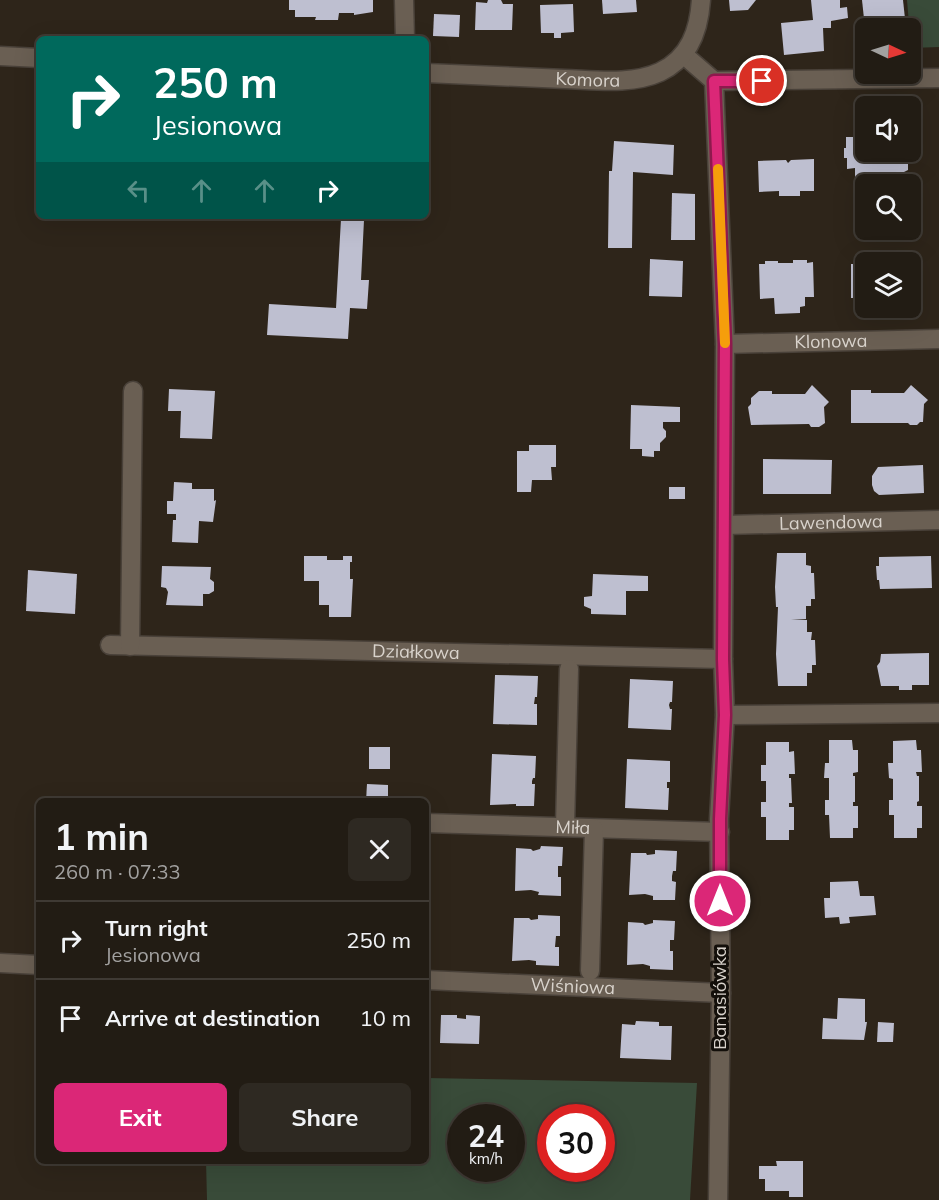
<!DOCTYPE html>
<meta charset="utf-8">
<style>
:root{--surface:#221c14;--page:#2e2922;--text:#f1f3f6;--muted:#a2a1a0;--line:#3f3a34;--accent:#db2777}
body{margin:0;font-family:Mulish,sans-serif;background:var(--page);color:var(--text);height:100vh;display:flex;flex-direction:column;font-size:22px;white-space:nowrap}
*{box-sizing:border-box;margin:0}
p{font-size:20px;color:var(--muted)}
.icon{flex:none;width:33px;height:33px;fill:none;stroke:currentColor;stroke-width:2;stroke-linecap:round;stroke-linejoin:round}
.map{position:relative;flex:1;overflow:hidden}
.side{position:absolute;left:36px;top:798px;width:393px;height:366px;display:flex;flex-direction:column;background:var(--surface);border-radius:9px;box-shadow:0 6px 24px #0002,0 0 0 2px var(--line)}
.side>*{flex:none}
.guide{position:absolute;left:36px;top:36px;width:393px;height:183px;border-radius:9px;box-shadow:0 6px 24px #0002,0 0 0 2px var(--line);background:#00695c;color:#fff;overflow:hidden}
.needle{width:39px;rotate:94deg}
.controls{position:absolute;left:855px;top:18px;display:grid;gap:12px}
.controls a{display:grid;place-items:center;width:66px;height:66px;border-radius:9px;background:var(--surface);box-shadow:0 6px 24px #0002,0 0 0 2px var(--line);font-size:30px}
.speed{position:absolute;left:447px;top:1104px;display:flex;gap:12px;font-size:30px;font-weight:700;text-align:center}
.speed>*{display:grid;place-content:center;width:78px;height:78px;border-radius:50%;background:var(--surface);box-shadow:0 6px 24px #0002,0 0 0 2px var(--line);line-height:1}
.speed small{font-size:15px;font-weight:400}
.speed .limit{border:9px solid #d22;background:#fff;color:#111}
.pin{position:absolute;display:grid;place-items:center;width:51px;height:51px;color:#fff;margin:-26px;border:3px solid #fff;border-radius:50%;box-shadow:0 2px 6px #0007}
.me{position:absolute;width:66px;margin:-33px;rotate:0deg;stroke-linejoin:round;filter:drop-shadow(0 0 4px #0008)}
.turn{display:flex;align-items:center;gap:21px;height:126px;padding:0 18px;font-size:27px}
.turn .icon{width:78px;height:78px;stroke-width:2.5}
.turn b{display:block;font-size:42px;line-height:51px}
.lanes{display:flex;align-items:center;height:57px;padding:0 18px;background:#0003;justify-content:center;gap:30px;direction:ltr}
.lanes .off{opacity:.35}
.round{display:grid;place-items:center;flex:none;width:63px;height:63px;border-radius:9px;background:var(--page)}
.headline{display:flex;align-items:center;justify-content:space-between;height:102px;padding:0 18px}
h1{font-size:36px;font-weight:700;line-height:45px}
.action{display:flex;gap:12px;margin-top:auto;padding:12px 18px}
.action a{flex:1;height:69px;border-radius:9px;background:var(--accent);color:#fff;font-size:24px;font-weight:700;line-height:69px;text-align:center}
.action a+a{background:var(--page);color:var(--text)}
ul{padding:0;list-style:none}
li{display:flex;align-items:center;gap:18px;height:78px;padding:0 18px;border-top:2px solid var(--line)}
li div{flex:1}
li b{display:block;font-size:22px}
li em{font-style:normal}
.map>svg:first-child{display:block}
.green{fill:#394b39;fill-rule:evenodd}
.building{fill:#bebfd0}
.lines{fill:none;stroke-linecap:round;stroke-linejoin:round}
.minor-casing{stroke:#494139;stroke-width:21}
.minor{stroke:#6a5f53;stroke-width:18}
.route-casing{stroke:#8e194d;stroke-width:15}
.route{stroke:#db2777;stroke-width:10}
.slow{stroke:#f59e0b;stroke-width:10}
.labels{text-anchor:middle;stroke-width:6;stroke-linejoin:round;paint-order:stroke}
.street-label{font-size:18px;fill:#d9d3cc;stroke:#130f0a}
</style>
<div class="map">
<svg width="939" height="1200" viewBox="0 0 939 1200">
<rect width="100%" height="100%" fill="#2e251a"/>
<g class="green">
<polygon points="907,0 939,0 939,47 911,48"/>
<path d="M426,1078L697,1083L690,1200H207L206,1161H426ZM460,1118H512V1168H460ZM550,1118H602V1168H550Z"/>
</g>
<g class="building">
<polygon points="289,0 373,0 373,12 354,15 354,13 339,13 338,20 315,20 316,17 295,17 295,10 289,10"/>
<polygon points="488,0 501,0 503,4 513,4 512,30 475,30 476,2 487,3"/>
<polygon points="602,0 636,0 637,12 603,14"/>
<polygon points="729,0 756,0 748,10 730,11"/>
<polygon points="811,0 840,0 840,8 847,7 848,18 831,21 831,28 823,28 824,51 784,55 781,23 813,20"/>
<polygon points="862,0 903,0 906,28 865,28"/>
<polygon points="573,4 574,32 561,33 561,38 554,38 554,33 541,33 540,5"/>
<polygon points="434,14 460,15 459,37 433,36"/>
<polygon points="858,134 866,134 866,152 903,152 903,162 908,164 908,170 904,172 904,184 884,184 883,173 873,173 873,181 855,181 855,168 847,169 847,158 844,158 844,148 846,148 846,137 858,137"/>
<polygon points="614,141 674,145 673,175 633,172 632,248 608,248 609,171 612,171"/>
<polygon points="814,159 814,191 800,191 800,196 779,196 779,191 759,192 758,161 786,160 788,163 791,160"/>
<polygon points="672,193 695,194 695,240 671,240"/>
<polygon points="341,219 364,220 361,280 369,280 367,309 350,308 348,339 267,335 269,304 336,308"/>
<polygon points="650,259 683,261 682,297 649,296"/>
<polygon points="793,260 807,260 807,263 813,262 814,297 805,297 805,306 800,307 800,313 775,314 774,298 760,299 759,264 765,264 765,261 778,261 778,263 793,263"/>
<polygon points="857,262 866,262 866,298 851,298 851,264 857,264"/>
<rect x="864" y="308" width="26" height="5"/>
<polygon points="812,385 829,402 824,407 825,423 819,427 811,427 809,424 751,425 748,407 751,404 751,398 759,391 772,391 772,394 805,394"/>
<polygon points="911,385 928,400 924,404 923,422 920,422 917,425 910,425 908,423 851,423 851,390 871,390 871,393 904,393"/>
<polygon points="169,389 215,391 212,439 180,438 181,411 168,411"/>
<polygon points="631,405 680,407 680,422 663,422 663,428 666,431 666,437 660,443 660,451 654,451 654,457 642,456 642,449 630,449"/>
<polygon points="529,445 556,445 556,467 551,467 552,480 532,480 531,492 517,492 517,451 529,451"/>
<polygon points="763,459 832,460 831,494 763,494"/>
<polygon points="923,465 924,493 879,495 874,491 872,485 872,476 878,467"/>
<polygon points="174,482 192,483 192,489 214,489 214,501 216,500 213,522 199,521 198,543 172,542 173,520 176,520 176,514 167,514 167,501 173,501"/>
<rect x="669" y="487" width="16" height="12"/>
<polygon points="777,553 806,553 806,565 811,566 811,573 814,573 815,599 811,599 811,606 806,606 806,619 791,619 807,620 807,632 812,632 811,640 815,640 816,665 812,665 812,673 807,673 807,686 778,686 776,654 778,607 776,607 775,587"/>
<polygon points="304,556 327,556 327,560 343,560 343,556 352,556 352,562 350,562 350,579 353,579 351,617 329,617 329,605 319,605 319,581 304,581"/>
<polygon points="931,556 932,588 880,589 879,580 877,580 876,566 879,566 879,557"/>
<polygon points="162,566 211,567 210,579 214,582 214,591 209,594 203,594 203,606 166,605 168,592 166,588 161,587"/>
<polygon points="28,570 77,574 75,614 26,611"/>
<polygon points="593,574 648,576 648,591 626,591 626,615 591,614 591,609 584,606 584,597 592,596"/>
<polygon points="929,653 929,685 912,685 912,690 899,690 899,686 881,686 877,666 880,662 881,654"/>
<polygon points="495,675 538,676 537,697 535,697 534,704 537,704 537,725 493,724"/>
<polygon points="630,679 673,681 672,702 670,702 669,705 670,709 672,709 671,730 628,728"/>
<polygon points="829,740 852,740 853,750 858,750 858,772 853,773 853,776 855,776 855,802 853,802 853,806 858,806 858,828 853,828 853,838 830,838 829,815 825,815 825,800 829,800 829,778 824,778 825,763 829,763"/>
<polygon points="916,740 917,750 921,750 922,772 916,772 917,776 919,776 919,801 917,802 917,806 922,806 922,828 917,828 917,838 894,838 894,815 889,815 889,800 893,800 893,779 889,778 888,763 893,763 893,741"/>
<polygon points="766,742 789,742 789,752 794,751 795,774 789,774 789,778 791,778 792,803 789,803 789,807 794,807 794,830 789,830 789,840 766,840 766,817 761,817 761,802 766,802 766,781 761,781 761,765 766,765"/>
<rect x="369" y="747" width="21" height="22"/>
<polygon points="492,754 536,756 535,778 533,778 532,781 532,784 535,784 534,806 516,806 516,804 490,805"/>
<polygon points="627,759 670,761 670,782 667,782 667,788 669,788 668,810 625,808"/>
<polygon points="367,784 388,785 388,801 366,801"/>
<polygon points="541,846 563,847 562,866 558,866 558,877 561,877 561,896 538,895 539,892 531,890 515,891 516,848 531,849 533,851 540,849"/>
<polygon points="655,850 677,851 676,871 673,871 672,876 672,881 676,882 675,900 653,900 653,896 645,894 629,895 631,853 646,853 647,855 655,854"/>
<polygon points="858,881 860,896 874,896 876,915 849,917 850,923 840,924 839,917 825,918 824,898 830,898 830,882"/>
<polygon points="538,915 560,916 560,936 556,936 555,947 559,947 559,966 536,965 536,961 529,960 512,961 514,918 529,918 531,920 538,919"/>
<polygon points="653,920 675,921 674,940 670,940 670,951 673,951 673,970 650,969 650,966 643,964 627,965 628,922 643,923 645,925 653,923"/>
<polygon points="838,998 865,999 865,1022 867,1022 864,1040 822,1039 823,1018 837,1019"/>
<polygon points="441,1015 457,1015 457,1018 466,1019 466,1015 480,1016 479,1044 440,1043"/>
<polygon points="636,1021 659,1022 659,1026 672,1026 671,1060 620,1058 622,1024 635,1025"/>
<polygon points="878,1022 894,1023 893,1042 877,1042"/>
<polygon points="776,1161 803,1161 803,1197 789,1197 789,1191 765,1191 765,1179 759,1179 759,1166 777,1166"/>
</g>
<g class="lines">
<g class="minor-casing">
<g id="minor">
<polyline points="404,0 405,39"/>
<polyline points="684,55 714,81 725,344 723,659 725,715 719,819 721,993 718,1200"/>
<polyline points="0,56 39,58"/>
<path id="s1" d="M426,73C472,75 518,77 565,79C595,80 632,85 660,72C690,58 699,30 701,0"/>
<polyline points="714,81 939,78"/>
<path id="s2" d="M725,344L939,339"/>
<path id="s3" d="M725,525L939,520"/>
<path id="s4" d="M110,645L723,659"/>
<polyline points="130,646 133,391"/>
<polyline points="725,715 939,713"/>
<path id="s5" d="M426,823L720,832"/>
<polyline points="565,826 569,669"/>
<polyline points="0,963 39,965"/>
<polyline points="590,971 594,829"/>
<path id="s6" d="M426,980L721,993"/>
</g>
</g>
<use href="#minor" class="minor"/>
</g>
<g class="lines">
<g class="route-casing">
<polyline id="route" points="720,901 720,819 725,715 723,659 725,344 714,81 762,81"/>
</g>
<use href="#route" class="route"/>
<polyline class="slow" points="718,169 725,343"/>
</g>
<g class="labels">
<g class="street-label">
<text dy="6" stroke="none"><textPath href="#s1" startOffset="162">Komora</textPath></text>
<text dy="6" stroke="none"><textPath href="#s2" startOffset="106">Klonowa</textPath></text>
<text dy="6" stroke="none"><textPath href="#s3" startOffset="106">Lawendowa</textPath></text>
<text dy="6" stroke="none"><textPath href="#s4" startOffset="306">Działkowa</textPath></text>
<text dy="6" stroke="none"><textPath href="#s5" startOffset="147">Miła</textPath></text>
<text dy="6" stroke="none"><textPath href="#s6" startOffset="147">Wiśniowa</textPath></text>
<text transform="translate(720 998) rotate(-90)" y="6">Banasiówka</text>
</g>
</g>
</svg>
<div class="controls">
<a><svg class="needle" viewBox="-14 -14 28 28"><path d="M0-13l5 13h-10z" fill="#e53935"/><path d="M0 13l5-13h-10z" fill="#a2a1a0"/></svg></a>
<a><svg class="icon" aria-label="sound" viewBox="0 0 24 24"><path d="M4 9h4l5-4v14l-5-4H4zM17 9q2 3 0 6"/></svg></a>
<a><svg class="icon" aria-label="search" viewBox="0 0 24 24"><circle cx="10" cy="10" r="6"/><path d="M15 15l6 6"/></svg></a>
<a><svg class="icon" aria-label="layers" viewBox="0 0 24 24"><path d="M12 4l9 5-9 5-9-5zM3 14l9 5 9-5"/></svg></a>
</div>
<div class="speed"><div>24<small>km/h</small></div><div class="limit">30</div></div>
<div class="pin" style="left:762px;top:81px;background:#d93025"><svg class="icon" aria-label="arrive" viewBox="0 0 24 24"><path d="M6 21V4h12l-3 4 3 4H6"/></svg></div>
<svg class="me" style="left:720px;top:901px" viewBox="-20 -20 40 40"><circle r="17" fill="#db2777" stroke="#fff" stroke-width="3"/><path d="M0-11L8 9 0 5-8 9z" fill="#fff"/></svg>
<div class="guide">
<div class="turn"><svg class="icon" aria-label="right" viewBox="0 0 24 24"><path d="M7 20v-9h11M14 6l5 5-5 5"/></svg><div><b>250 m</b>Jesionowa</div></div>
<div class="lanes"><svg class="icon off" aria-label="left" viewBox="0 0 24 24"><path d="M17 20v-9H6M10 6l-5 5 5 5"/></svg><svg class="icon off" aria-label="ahead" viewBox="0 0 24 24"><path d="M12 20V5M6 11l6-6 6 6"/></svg><svg class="icon off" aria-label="ahead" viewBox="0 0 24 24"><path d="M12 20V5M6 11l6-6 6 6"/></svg><svg class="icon" aria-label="right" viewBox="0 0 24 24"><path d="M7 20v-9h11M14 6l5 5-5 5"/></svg></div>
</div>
<section class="side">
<div class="headline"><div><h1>1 min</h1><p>260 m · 07:33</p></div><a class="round"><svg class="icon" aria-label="close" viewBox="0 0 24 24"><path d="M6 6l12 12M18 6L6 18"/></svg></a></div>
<ul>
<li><svg class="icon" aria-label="right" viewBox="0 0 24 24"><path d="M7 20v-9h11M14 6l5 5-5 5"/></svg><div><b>Turn right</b><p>Jesionowa</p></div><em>250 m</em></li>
<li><svg class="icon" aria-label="arrive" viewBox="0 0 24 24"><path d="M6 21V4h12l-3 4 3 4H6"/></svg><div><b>Arrive at destination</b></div><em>10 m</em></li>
</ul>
<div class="action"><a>Exit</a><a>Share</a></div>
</section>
</div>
